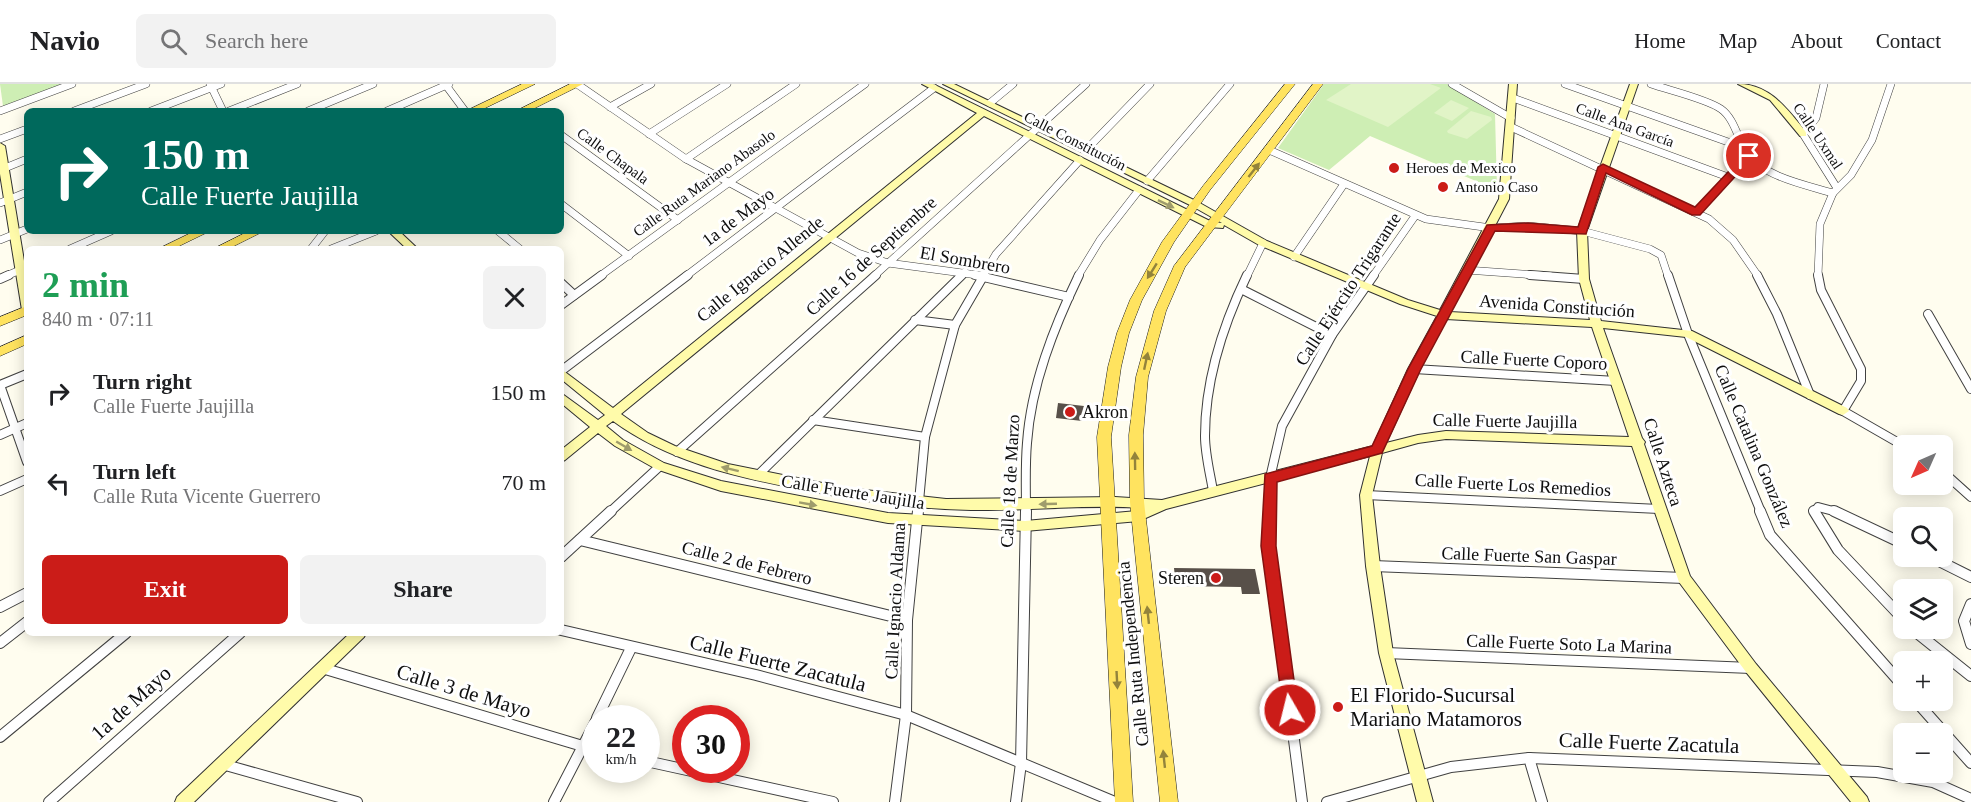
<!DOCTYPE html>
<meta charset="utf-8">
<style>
:root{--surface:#fff;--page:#f2f2f2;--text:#202124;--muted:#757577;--line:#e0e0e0;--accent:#cb1c18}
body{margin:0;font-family:"Times New Roman",serif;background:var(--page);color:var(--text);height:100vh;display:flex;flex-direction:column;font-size:22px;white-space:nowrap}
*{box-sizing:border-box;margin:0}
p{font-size:20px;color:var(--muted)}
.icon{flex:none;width:33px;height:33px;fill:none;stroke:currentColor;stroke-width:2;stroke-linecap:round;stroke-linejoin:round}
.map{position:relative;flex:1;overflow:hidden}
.sheet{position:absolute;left:24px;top:162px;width:540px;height:390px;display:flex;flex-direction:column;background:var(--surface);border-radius:9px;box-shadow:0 3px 15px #0003}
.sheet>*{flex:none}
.banner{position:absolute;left:24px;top:24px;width:540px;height:126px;border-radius:9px;box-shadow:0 3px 15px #0003;background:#00695c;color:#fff;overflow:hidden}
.needle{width:39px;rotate:225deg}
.tools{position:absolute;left:1893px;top:351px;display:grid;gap:12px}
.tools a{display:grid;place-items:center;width:60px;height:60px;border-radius:9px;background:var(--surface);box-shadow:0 3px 15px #0003;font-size:30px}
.speed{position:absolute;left:582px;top:621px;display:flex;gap:12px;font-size:30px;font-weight:700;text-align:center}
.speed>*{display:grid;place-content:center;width:78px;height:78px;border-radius:50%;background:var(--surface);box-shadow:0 3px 15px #0003;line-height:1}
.speed small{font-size:15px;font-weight:400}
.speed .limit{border:9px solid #d22;background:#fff;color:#111}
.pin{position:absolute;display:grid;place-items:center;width:51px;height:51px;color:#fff;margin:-26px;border:3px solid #fff;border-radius:50%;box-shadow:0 2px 6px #0007}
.me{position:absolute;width:66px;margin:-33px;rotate:352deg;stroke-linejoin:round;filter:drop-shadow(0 0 4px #0008)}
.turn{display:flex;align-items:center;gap:21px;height:126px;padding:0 18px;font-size:27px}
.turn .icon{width:78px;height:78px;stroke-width:2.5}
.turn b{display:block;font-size:42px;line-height:51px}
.round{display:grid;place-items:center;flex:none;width:63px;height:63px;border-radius:9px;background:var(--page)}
.summary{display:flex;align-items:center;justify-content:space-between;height:102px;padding:0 18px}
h1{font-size:36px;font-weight:600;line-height:45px;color:#1e9e55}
.cta{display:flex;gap:12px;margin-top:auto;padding:12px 18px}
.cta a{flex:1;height:69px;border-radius:9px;background:var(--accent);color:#fff;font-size:24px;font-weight:600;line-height:69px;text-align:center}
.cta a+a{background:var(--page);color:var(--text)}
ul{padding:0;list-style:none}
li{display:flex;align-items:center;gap:18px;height:90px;padding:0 18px}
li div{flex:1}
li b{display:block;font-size:22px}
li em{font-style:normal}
header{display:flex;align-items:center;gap:36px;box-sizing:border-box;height:84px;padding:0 30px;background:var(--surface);border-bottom:2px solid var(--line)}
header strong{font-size:28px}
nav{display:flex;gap:33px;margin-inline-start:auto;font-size:21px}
.search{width:420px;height:54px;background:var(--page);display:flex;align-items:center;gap:15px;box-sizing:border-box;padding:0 21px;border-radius:9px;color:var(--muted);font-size:22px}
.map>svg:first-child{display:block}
.green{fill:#ceeeb4}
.pitch{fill:#e1f4c7}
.building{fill:#585049}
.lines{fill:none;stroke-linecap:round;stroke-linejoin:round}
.street-far2-casing{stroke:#414141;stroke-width:8}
.street-far1-casing{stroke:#414141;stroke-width:10}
.street-casing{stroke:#414141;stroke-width:12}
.secondary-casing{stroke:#303030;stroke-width:2}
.primary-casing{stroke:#1f1f1f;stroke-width:1}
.street-far2{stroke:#fff;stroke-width:7}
.street-far1{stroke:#fff;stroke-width:8}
.street{stroke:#fff;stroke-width:10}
.secondary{fill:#fffbaa;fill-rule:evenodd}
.primary{fill:#ffe35f;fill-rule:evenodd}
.oneway{fill:#93833b}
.oneway2{fill:#9f9c6c}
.route{fill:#cb1c18;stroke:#841210;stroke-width:1.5}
.poi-dot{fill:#cb1c18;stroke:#fff;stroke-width:2}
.labels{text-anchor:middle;stroke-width:6;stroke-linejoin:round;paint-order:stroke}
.far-street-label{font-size:15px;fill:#0e0e0e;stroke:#fff}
.far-poi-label{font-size:15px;fill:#0e0e0e;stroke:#fff;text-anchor:start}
.street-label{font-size:18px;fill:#0e0e0e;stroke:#fff}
.poi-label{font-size:18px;fill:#0e0e0e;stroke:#fff;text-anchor:start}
.near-street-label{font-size:21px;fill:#0e0e0e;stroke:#fff}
.near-poi-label{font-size:21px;fill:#0e0e0e;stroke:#fff;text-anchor:start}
</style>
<header>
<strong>Navio</strong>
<div class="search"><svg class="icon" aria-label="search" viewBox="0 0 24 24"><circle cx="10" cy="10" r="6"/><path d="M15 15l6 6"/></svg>Search here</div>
<nav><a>Home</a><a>Map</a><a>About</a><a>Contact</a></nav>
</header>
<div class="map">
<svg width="1971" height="718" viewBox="0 0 1971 718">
<rect width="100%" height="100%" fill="#fffdef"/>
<g class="green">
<polygon points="0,0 65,0 3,22"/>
<polygon points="1324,0 1447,0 1495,30 1497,106 1370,52 1329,86 1278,64"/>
</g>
<g class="pitch">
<polygon points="1351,0 1430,0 1441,4 1388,43 1326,16"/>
<polygon points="1451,16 1469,24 1452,37 1434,29"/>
<polygon points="1471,27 1491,33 1492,36 1467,55 1448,49 1447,47"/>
</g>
<g class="building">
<polygon points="1058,319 1084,322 1082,337 1056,334"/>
<polygon points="1174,484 1255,485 1260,510 1242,510 1241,503 1176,502"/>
</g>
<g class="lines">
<g class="street-far2-casing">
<g id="street-far2">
<polyline points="210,0 223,27"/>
<polyline points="445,0 465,27"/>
<polyline points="577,0 686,75 858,169 888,179 985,192"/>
<polyline points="1452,0 1511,34"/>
<polyline points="1565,0 1745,64"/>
<path d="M1651,0C1668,6 1707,15 1721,25C1734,34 1738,55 1746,68C1763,93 1806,101 1833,109"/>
<polyline points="1824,0 1816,34 1803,50 1837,104"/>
<polyline points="1513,14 1728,93"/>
<polyline points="990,19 1013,0"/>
<polyline points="610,23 651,0"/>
<polyline points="0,27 72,0"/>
<polyline points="74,27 146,0"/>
<polyline points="151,27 221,0"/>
<polyline points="229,27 297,0"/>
<polyline points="308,27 373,0"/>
<polyline points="387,27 449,0"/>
<polyline points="1511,43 1709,135 1733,156 1758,192"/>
<polyline points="649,50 727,0"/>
<polyline points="561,51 678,136"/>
<polyline points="0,55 27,45"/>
<polyline points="1086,66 1150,0"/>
<polyline points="1269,66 1426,135 1491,144 1528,142 1582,147 1650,165 1661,171 1668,192"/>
<polyline points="686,75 796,0"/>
<polyline points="0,86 27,75"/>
<polyline points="1147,97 1230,0"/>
<polyline points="0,119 27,108"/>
<polyline points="561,120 629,172"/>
<polyline points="1696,128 1749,72"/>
<polyline points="498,147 520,165"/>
<polyline points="0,156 27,145"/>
<polyline points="70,165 111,147"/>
<polyline points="311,165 325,147"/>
<polyline points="331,165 376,147"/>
<polyline points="1294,173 1344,100"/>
<polyline points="1466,186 1550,192"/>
<polyline points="6,192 27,183"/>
<polyline points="600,192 865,0"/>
<polyline points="686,192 934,4"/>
<polyline points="874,192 1086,0"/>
<polyline points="960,192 965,188"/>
<polyline points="983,192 996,170 1080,76"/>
<polyline points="1078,192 1100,156 1139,106"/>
<polyline points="1247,192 1263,159"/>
<polyline points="1373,192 1415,132"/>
<polyline points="1818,192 1820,140 1833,109 1851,91 1872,56 1891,0"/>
</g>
</g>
<g class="street-far1-casing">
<g id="street-far1">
<polyline points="975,191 1069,213"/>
<polyline points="1530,191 1584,195"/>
<polyline points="1668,191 1688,250 1761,428"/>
<polyline points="1757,191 1777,230 1810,311"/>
<polyline points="1818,191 1821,206 1861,285 1861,297 1843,327 1904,362"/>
<polyline points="0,195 9,191"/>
<polyline points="561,199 574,211"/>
<polyline points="1241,205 1332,251"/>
<polyline points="561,221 602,191"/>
<polyline points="1928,230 1971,305"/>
<polyline points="915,236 955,241"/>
<polyline points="1414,285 1616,297"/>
<polyline points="561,287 688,191"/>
<polyline points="27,290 0,301 27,378"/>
<polyline points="813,336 925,353"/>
<polyline points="0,351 27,339"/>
<polyline points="677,368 876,191"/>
<polyline points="1942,387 1971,413"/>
<polyline points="757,392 962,191"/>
<polyline points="0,407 27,395"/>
<path d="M1213,407C1210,389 1205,370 1205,352C1205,295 1223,241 1247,191"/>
<polyline points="1366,411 1659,425"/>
<polyline points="610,428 660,382"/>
<polyline points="918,428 925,353 955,241 984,191"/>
<path d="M1026,428C1026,405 1025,382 1027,359C1031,301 1054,243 1079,191"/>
<polyline points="1269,428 1270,394 1282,342 1332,251 1374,191"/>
<polyline points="1815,428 1818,423 1837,428"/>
</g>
</g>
<g class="street-casing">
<g id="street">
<polyline points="1270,427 1269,462 1302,718"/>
<polyline points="1760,427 1770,451 1904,603"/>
<polyline points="1814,427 1838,466 1904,536"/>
<polyline points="1834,427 1904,460"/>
<polyline points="580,456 907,536"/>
<polyline points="1929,472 1971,493"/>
<polyline points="561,473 611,427"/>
<polyline points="1373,482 1684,494"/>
<polyline points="1971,520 1964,537 1971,560"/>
<polyline points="0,523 27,509"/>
<polyline points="1911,544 1971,592"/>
<polyline points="561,546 756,591 906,631 1115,718"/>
<polyline points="0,559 27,538"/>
<polyline points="1386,569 1751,584"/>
<polyline points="322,584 596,666"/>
<polyline points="1915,616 1971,679"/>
<polyline points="597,634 631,564"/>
<polyline points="0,653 126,549"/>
<polyline points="1529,674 1542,718"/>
<polyline points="646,677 833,718"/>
<polyline points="222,680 357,718"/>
<polyline points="49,718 240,549"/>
<polyline points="554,718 596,637"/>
<polyline points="895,718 906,631 907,536 918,427"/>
<polyline points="1016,718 1021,679 1026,427"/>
<polyline points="1327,718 1451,683 1529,674 1877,688 1933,698 1971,715"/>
</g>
</g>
<g class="secondary-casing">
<g id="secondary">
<path d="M922,0H933L1212,138L1222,139L1192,122L943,0H954L1198,118L1267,157L1408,216L1440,226L1499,115L1509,0H1517L1509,115L1450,228L1590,236L1579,195L1577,147L1630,0H1638L1587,147L1589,195L1601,237L1692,247L1847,324L1849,327L1843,331L1839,330L1686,253L1603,244L1642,354L1645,358L1644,360L1690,492L1756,580L1867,713L1869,718H1851L1746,588L1679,498L1632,362L1446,355L1418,359L1382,369L1372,411L1380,482L1393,569L1433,718H1417L1379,569L1366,482L1360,411L1370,372L1166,425L1139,437L1025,447L888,439L721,407L656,385L615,362L598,349L565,376L561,378V366L590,343L561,319V309L598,336L605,331L561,295V285L613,324L977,29ZM984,32L1207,143L1223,144L1224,141L1259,161L1400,220L1437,232L1408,285L1373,362L1162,416L1115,413L946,415L847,404L728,380L675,362L648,349L621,330ZM1446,235L1592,243L1629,353L1446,347L1418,351L1386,359L1420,285ZM613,337C669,378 736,393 804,406C859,417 914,425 971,426C1028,427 1086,420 1143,424L1137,427L1025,437L888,429L721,397L664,379L623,356L606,342Z"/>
<path d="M1738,0C1770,0 1787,25 1806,48V52H1800L1770,16Z"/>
<polygon points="0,59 5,62 27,195 27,230 22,226 0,90"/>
<polygon points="388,147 399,147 418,165 407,165"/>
<polygon points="350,549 366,549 364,553 194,718 175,718 177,713"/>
</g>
</g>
<g class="primary-casing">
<g id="primary">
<polygon points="522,0 535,0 479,27 466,27"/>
<polygon points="570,0 583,0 529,27 516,27"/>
<polygon points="1285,0 1295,0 1210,106 1174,158 1142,216 1129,249 1121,283 1111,353 1133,718 1115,718 1097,353 1108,283 1117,249 1130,216 1162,158 1203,102"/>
<polygon points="1313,0 1323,0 1185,183 1166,227 1148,293 1143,351 1144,418 1178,718 1160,718 1130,418 1129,351 1136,293 1154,227 1174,182"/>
<polygon points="195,147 210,147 173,165 158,165"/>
<polygon points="249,147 264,147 228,165 213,165"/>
<polygon points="27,222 27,231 0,242 0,233"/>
<polygon points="27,251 27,260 0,272 0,263"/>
</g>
</g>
<use href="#street-far2" class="street-far2"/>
<use href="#street-far1" class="street-far1"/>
<use href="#street" class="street"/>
<use href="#secondary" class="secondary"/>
<use href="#primary" class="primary"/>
</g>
<defs><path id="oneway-solid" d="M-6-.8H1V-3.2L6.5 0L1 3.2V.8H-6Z" transform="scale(1.5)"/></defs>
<g class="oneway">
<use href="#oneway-solid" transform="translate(1254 86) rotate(-52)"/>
<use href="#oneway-solid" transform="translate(1152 187) rotate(122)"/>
<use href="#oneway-solid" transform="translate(1146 277) rotate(-78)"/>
<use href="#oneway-solid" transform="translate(1135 377) rotate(-91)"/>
<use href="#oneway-solid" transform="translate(1148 531) rotate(-96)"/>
<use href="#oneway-solid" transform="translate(1117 596) rotate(87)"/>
<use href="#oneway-solid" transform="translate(1164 675) rotate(-96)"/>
</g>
<g class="oneway2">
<use href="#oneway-solid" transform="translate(1166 120) rotate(26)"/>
<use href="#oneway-solid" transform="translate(624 362) rotate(30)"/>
<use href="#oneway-solid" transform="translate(730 385) rotate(-166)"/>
<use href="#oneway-solid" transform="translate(808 420) rotate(10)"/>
<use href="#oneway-solid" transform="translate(1048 420) rotate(178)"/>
</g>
<polygon class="route" points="1745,70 1754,72 1700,131 1692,131 1606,89 1586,150 1495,147 1421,285 1382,369 1277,398 1276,462 1298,626 1296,631 1290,633 1284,631 1261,462 1265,390 1372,362 1408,285 1487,141 1528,139 1578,143 1598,83 1603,80 1695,123"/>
<g class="poi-dot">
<circle cx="1394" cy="84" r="6"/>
<circle cx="1443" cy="103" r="6"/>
<circle cx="1070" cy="328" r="6"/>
<circle cx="1216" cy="494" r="6"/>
<circle cx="1338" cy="623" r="6"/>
</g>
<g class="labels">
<g class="far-street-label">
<text transform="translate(1625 41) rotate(20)" y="5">Calle Ana García</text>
<text transform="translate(1818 52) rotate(56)" y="5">Calle Uxmal</text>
<text transform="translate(1075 57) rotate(27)" y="5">Calle Constitución</text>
<text transform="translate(613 72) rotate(36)" y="5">Calle Chapala</text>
<text transform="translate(704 99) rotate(-36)" y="5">Calle Ruta Mariano Abasolo</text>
</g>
<g class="far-poi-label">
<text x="1406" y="89">Heroes de Mexico</text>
<text x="1455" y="108">Antonio Caso</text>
</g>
<g class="street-label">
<text transform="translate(738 133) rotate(-37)" y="6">1a de Mayo</text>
<text transform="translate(871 172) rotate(-42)" y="6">Calle 16 de Septiembre</text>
<text transform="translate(965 176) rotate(10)" y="6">El Sombrero</text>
<text transform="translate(760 185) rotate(-39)" y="6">Calle Ignacio Allende</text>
<text transform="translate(1348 205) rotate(-57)" y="6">Calle Ejército Trigarante</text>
<text transform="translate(1557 222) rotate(4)" y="6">Avenida Constitución</text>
<text transform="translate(1534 276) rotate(3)" y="6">Calle Fuerte Coporo</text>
<text transform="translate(1505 337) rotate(1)" y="6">Calle Fuerte Jaujilla</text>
<text transform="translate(1754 362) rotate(67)" y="6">Calle Catalina González</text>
<text transform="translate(1663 378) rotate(72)" y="6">Calle Azteca</text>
<text transform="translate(1010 397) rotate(-87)" y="6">Calle 18 de Marzo</text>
<text transform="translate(1513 401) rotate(3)" y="6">Calle Fuerte Los Remedios</text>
<text transform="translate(853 408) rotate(9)" y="6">Calle Fuerte Jaujilla</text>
<text transform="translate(1529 472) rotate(2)" y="6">Calle Fuerte San Gaspar</text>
<text transform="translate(747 479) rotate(14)" y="6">Calle 2 de Febrero</text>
<text transform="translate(895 517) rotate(-87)" y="6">Calle Ignacio Aldama</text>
<text transform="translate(1569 560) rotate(2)" y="6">Calle Fuerte Soto La Marina</text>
<text transform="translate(1133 570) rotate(-96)" y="6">Calle Ruta Independencia</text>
</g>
<g class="poi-label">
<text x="1082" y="334">Akron</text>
<text x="1204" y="500" text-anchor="end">Steren</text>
</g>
<g class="near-street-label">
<text transform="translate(778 579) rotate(14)" y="7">Calle Fuerte Zacatula</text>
<text transform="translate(464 607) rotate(17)" y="7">Calle 3 de Mayo</text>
<text transform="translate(131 619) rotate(-42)" y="7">1a de Mayo</text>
<text transform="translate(1649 659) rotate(2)" y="7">Calle Fuerte Zacatula</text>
</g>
<g class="near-poi-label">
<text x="1350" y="618">El Florido-Sucursal<tspan x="1350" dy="24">Mariano Matamoros</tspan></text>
</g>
</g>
</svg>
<div class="tools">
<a><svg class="needle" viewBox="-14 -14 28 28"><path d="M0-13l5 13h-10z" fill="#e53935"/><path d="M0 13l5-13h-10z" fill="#757577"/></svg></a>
<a><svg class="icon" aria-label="search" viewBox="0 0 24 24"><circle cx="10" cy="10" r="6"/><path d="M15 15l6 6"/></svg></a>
<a><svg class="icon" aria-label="layers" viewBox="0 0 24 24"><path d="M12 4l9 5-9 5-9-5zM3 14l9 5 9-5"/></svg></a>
<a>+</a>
<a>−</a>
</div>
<div class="speed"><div>22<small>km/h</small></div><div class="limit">30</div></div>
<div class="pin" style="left:1749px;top:72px;background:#d93025"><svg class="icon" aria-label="arrive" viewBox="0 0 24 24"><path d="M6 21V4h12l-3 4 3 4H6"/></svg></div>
<svg class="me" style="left:1290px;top:626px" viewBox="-20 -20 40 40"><circle r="17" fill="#cb1c18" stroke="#fff" stroke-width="3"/><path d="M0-11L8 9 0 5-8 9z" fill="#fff"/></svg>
<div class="banner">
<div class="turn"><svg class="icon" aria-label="right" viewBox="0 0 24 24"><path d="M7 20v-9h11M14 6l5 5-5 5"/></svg><div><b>150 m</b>Calle Fuerte Jaujilla</div></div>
</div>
<section class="sheet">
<div class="summary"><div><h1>2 min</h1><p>840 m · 07:11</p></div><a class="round"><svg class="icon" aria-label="close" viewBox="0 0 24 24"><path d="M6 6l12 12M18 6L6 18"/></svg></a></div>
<ul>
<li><svg class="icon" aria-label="right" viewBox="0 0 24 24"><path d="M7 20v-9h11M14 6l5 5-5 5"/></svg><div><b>Turn right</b><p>Calle Fuerte Jaujilla</p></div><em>150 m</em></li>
<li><svg class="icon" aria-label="left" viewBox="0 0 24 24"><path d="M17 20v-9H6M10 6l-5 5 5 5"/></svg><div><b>Turn left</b><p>Calle Ruta Vicente Guerrero</p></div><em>70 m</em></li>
</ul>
<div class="cta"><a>Exit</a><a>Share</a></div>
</section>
</div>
